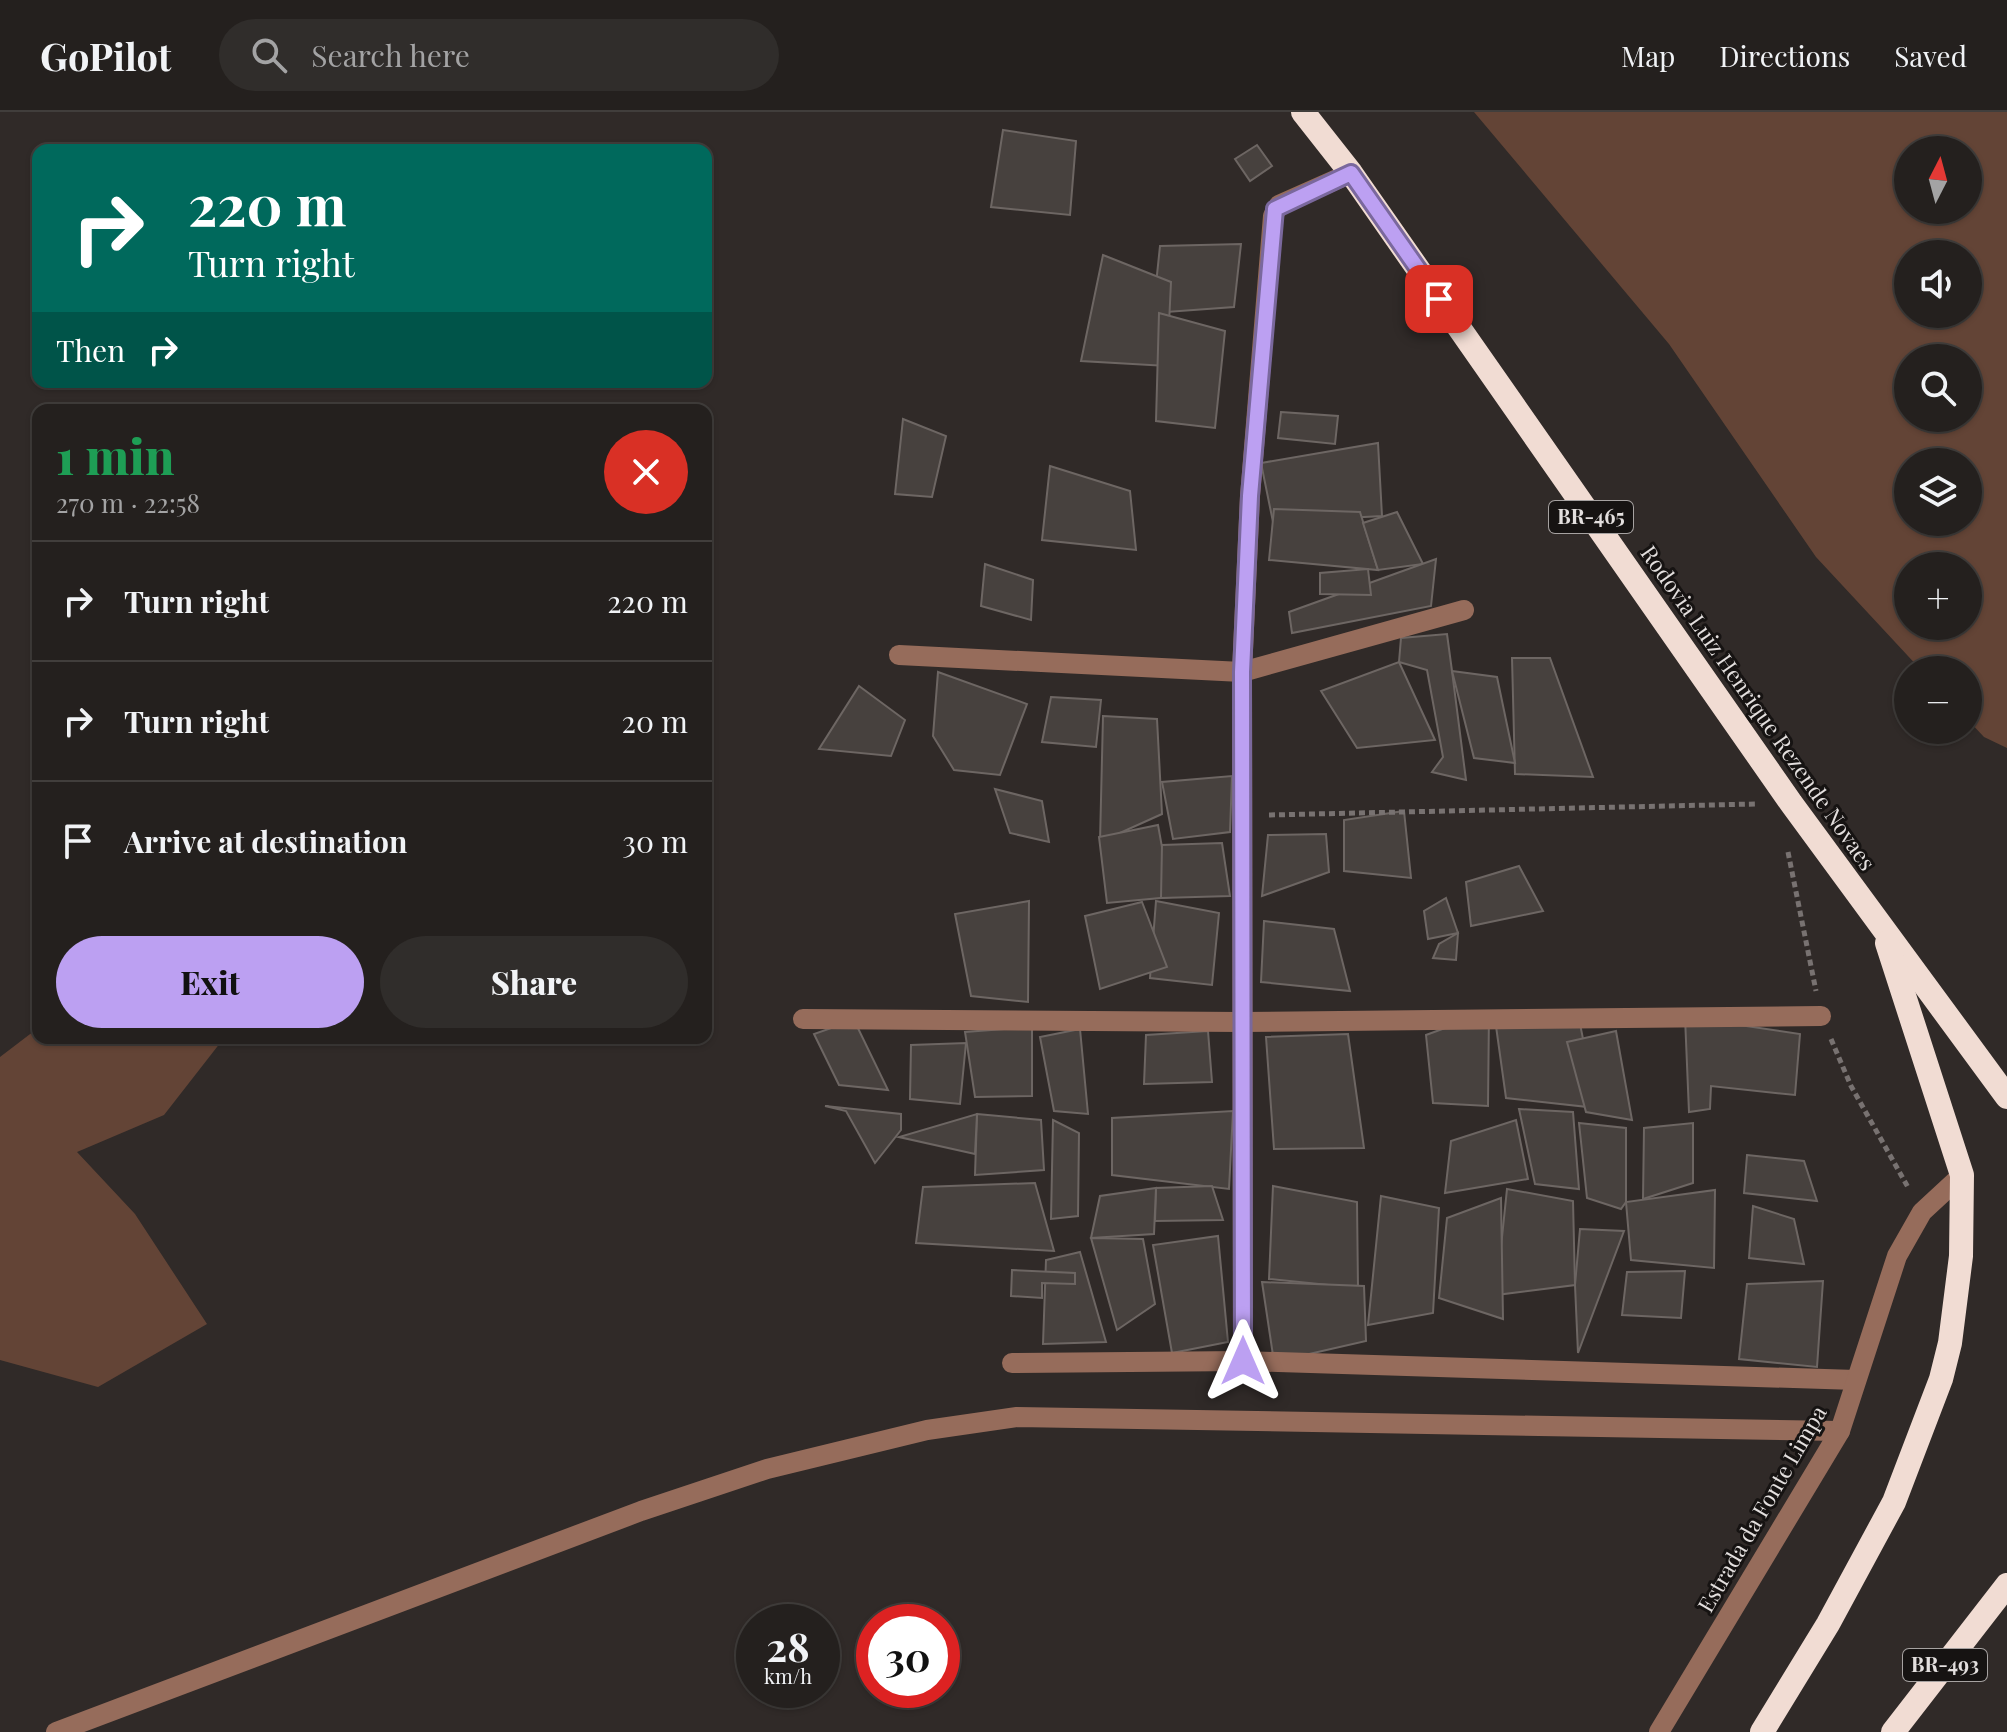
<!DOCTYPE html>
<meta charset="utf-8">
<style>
:root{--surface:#24201e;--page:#302d2b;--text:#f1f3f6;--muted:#a3a3a4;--line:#413e3c;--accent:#bca0f2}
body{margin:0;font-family:"Playfair Display",serif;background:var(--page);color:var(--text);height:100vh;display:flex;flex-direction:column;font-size:30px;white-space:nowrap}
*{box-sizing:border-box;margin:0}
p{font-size:26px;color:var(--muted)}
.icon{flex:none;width:44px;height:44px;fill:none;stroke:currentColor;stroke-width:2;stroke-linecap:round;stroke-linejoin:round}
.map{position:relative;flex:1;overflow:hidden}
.panel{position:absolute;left:32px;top:292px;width:680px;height:640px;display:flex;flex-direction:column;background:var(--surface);border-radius:16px;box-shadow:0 2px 6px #0004,0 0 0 2px var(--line)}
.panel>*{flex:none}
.hud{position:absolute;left:32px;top:32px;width:680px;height:244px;border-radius:16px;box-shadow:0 2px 6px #0004,0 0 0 2px var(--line);background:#00695c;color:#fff;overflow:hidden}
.needle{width:52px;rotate:6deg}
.buttons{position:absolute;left:1894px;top:24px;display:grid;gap:16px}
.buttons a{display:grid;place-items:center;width:88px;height:88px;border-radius:50%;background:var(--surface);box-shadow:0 2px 6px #0004,0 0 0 2px var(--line);font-size:40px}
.speed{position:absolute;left:736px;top:1492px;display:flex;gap:16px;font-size:40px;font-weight:700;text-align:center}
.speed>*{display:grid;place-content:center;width:104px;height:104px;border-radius:50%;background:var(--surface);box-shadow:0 2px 6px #0004,0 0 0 2px var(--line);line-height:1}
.speed small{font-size:20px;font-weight:400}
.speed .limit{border:12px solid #d22;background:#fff;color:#111}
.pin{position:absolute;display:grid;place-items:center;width:68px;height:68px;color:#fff;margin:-34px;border-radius:16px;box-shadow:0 4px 12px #0006}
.me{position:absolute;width:88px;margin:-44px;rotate:0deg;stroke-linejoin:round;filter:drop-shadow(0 0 6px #0008)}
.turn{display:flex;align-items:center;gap:28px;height:168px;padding:0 24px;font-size:36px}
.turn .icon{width:104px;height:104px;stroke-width:2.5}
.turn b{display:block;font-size:56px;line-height:68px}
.then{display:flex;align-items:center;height:76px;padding:0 24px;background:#0003;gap:16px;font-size:30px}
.round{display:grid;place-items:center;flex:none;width:84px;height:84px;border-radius:42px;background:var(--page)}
.headline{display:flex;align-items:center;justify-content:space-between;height:136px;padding:0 24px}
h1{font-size:48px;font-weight:800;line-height:60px;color:#1e9e55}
.cta{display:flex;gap:16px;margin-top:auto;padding:16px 24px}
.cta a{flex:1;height:92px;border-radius:48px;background:var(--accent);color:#111;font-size:32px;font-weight:800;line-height:92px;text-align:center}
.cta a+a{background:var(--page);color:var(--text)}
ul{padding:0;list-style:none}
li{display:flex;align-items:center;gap:24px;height:120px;padding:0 24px;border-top:2px solid var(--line)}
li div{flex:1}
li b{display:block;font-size:30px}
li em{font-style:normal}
header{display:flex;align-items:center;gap:48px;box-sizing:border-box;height:112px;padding:0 40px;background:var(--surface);border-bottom:2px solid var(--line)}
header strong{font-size:38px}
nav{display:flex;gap:44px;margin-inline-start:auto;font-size:28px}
.search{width:560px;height:72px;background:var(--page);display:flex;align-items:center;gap:20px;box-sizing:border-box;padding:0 28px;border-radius:44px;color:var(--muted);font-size:30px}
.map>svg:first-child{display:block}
.green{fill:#634436;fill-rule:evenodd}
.building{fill:#47413e;stroke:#6d6663;stroke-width:2}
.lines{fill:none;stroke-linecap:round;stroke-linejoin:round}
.path{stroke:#787271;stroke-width:5;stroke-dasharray:6 4;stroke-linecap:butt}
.minor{stroke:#966c5b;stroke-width:20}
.highway{stroke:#f1dcd3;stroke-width:24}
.route-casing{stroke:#7a689d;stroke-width:20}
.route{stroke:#bca0f2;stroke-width:14}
.labels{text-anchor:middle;stroke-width:6;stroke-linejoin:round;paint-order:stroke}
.shield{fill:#161312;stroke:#a6a2a1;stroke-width:2}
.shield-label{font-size:20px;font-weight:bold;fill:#e3dfde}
.street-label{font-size:22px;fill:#e3dfde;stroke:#161312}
</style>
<header>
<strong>GoPilot</strong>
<div class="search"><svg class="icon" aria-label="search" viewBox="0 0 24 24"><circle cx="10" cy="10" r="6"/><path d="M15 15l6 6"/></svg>Search here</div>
<nav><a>Map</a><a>Directions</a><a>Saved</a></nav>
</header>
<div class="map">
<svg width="2007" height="1620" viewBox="0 0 2007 1620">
<rect width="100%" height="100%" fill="#302a28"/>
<g class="green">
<path d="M1474,0H2007V636L1984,625L1968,608V558H1921L1816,445L1669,232ZM1908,38H1968V98H1908ZM1908,142H1968V202H1908ZM1908,246H1968V306H1908ZM1908,350H1968V410H1908ZM1908,454H1968V514H1908Z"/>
<polygon points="38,916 38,926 224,926 164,1003 77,1040 135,1102 207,1212 98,1275 0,1248 0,945"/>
</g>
<g class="building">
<polygon points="1003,18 1076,29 1070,103 991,95"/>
<polygon points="1257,33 1272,54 1250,69 1235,47"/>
<polygon points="1241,132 1234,195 1153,201 1160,134"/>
<polygon points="1103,143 1171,170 1167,254 1081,249"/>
<polygon points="1159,201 1225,219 1215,316 1156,309"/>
<polygon points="1281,300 1338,304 1335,332 1278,326"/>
<polygon points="903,307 946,324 932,385 895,382"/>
<polygon points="1378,331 1382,404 1273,410 1261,351"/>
<polygon points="1050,354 1130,379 1136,438 1042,428"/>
<polygon points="1274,397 1360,400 1378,458 1269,448"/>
<polygon points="1397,400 1423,452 1378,458 1363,411"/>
<polygon points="1436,447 1431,494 1292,521 1289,500"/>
<polygon points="985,452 1033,468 1031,508 981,494"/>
<polygon points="1368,457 1371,483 1320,482 1320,461"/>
<polygon points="1447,522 1452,559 1466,668 1432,660 1443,645 1427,558 1399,550 1401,526"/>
<polygon points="1512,546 1550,546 1593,665 1515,662"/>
<polygon points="1399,550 1435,628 1357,636 1321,579"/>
<polygon points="1452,559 1497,565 1515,651 1474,646"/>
<polygon points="938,560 1027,592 1000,663 954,658 933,624"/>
<polygon points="859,574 905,608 891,644 819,637"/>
<polygon points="1051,585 1101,588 1096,635 1042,630"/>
<polygon points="1103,604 1157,607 1162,702 1100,730"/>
<polygon points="1232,664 1230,720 1173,727 1162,670"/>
<polygon points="995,677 1042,689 1049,730 1010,721"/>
<polygon points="1404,699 1411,766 1344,759 1344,708"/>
<polygon points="1158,713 1171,785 1107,791 1099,725"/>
<polygon points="1326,722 1329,760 1262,784 1268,723"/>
<polygon points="1222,731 1230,784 1161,786 1162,733"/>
<polygon points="1519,754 1543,799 1471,814 1466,770"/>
<polygon points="1446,786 1458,821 1428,827 1424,799"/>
<polygon points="1029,789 1028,890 971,884 955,802"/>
<polygon points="1156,789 1219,801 1212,873 1150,866"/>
<polygon points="1142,790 1167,855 1100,877 1085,804"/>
<polygon points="1264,809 1334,817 1350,879 1261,870"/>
<polygon points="1458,821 1456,848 1433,846 1439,832"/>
<polygon points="1489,900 1488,994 1433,991 1426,923"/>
<polygon points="1685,905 1800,922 1795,983 1711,974 1710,997 1689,1000"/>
<polygon points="1495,907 1579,907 1597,996 1506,986"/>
<polygon points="854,908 888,978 839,973 814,922"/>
<polygon points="1032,915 1032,984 975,985 965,920"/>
<polygon points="1080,917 1088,1002 1054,999 1040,925"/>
<polygon points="1208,919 1212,970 1144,972 1146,923"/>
<polygon points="1616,919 1632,1008 1586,1000 1567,930"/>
<polygon points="1348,922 1364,1036 1274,1037 1266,925"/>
<polygon points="966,931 960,992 910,987 911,933"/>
<polygon points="825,994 901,1002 901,1018 875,1051 846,999"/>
<polygon points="1519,997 1573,1000 1579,1077 1535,1072"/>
<polygon points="1233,999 1229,1077 1112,1063 1112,1006"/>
<polygon points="977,1002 1041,1008 1044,1058 975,1063"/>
<polygon points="977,1002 975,1042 899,1025"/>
<polygon points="1053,1008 1079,1021 1078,1104 1051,1107"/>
<polygon points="1516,1008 1528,1067 1445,1081 1451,1029"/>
<polygon points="1579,1011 1626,1016 1626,1090 1621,1097 1587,1086"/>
<polygon points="1693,1011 1693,1071 1643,1087 1644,1016"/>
<polygon points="1747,1043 1804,1049 1817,1089 1744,1081"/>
<polygon points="1035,1071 1054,1139 916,1131 923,1075"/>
<polygon points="1212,1074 1223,1108 1155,1109 1156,1076"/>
<polygon points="1273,1074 1357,1090 1358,1176 1269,1167"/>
<polygon points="1156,1076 1154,1122 1091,1126 1100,1084"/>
<polygon points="1507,1077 1573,1089 1575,1173 1496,1183"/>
<polygon points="1715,1078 1714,1156 1631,1148 1626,1090"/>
<polygon points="1381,1084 1439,1096 1433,1201 1368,1213"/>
<polygon points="1501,1086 1503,1207 1439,1186 1447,1106"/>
<polygon points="1753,1094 1794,1107 1804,1152 1749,1146"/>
<polygon points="1580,1117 1624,1119 1578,1241 1575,1173"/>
<polygon points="1218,1124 1228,1230 1172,1241 1153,1133"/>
<polygon points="1091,1126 1143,1127 1155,1192 1117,1218"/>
<polygon points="1080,1140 1106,1230 1043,1232 1046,1148"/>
<polygon points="1012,1158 1075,1161 1075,1172 1042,1171 1042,1186 1011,1184"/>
<polygon points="1685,1159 1681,1206 1622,1203 1627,1160"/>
<polygon points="1823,1169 1817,1255 1739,1247 1747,1172"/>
<polygon points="1262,1170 1364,1174 1366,1229 1274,1250"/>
</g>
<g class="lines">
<g class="path">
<polyline points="1269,703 1755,692"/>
<polyline points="1788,740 1816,879"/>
<polyline points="1831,927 1851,974 1909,1077"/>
</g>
<g class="minor">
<polyline points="899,543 1242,560 1464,498"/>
<polyline points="803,907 1241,910 1821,904"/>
<polyline points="1243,1249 1242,560 1250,384 1273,104 1279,93 1351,61"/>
<polyline points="1012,1251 1243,1249 1856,1268"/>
<polyline points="56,1620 641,1399 767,1357 927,1318 1017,1305 1840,1319"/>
<polyline points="1659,1620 1840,1319 1897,1144 1922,1100 1962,1063"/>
</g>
<g class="highway">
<polyline points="1303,0 1351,61 1791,691 2007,985"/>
<polyline points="1762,1620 1828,1512 1894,1390 1941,1267 1950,1231 1961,1144 1962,1063 1887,831"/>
<polyline points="1893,1620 2007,1473"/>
</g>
</g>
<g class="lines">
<g class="route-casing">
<polyline id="route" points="1243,1249 1242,560 1250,384 1275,97 1351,61 1439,187"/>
</g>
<use href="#route" class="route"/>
</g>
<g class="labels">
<g class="shield">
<rect x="1549" y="389" width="84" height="32" rx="6"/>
<rect x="1903" y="1537" width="84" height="32" rx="6"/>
</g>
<g class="shield-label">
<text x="1591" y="412">BR-465</text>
<text x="1945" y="1560">BR-493</text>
</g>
<g class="street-label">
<text transform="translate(1758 596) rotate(55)" y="8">Rodovia Luiz Henrique Rezende Novaes</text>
<text transform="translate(1762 1397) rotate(-60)" y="8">Estrada da Fonte Limpa</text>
</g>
</g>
</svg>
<div class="buttons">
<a><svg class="needle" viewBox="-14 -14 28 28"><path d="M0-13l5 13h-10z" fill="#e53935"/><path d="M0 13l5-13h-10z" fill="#a3a3a4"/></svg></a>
<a><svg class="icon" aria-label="sound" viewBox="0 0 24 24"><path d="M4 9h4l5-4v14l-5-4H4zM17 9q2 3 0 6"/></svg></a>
<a><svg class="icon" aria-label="search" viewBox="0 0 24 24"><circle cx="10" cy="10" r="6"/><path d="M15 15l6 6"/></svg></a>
<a><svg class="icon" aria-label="layers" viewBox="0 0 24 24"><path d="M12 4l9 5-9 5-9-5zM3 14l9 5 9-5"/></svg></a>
<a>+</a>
<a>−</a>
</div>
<div class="speed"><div>28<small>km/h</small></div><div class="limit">30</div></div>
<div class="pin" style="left:1439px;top:187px;background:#d93025"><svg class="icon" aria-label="arrive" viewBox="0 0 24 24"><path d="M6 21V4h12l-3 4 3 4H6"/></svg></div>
<svg class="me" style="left:1243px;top:1249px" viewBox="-20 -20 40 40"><path d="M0-17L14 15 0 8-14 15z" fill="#bca0f2" stroke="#fff" stroke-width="4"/></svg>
<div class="hud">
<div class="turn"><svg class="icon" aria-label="right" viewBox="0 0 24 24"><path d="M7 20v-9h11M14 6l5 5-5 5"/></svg><div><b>220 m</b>Turn right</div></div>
<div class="then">Then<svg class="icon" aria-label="right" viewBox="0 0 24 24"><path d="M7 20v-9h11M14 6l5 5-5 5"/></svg></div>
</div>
<section class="panel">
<div class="headline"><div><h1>1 min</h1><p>270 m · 22:58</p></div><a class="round" style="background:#d93025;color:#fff"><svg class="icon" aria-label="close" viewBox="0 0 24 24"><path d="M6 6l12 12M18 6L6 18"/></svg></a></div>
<ul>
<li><svg class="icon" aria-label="right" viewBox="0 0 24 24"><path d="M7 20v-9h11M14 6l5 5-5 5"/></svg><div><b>Turn right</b></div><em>220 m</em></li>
<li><svg class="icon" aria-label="right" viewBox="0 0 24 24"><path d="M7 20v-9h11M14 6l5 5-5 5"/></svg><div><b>Turn right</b></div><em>20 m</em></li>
<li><svg class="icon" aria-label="arrive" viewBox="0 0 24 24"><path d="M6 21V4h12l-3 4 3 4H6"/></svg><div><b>Arrive at destination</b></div><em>30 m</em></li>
</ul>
<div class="cta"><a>Exit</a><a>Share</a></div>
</section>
</div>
